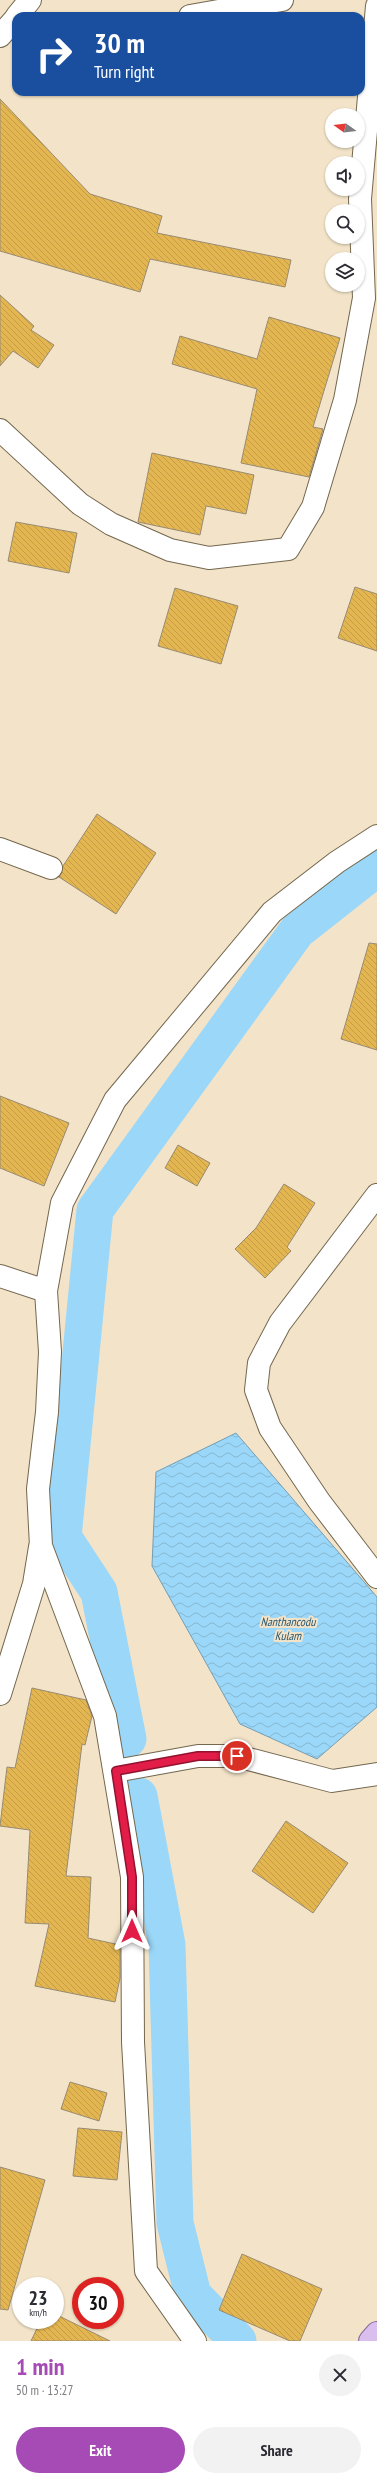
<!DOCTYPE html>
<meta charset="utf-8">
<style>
:root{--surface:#fff;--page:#f2f2f3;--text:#2b2b33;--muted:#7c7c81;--accent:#a64bb6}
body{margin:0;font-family:"PT Sans Narrow",sans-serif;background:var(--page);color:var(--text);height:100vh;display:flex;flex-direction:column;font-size:15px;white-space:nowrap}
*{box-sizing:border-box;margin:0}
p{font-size:13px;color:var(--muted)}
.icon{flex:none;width:22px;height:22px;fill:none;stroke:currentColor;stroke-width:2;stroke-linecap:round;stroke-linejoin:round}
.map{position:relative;height:2341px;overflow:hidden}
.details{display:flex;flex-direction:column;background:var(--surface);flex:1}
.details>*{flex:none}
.guide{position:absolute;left:12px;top:12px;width:353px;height:84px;border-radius:12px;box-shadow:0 1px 3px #0004;background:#1a4fa0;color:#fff;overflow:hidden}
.needle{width:26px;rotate:284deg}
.fabs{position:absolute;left:325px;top:108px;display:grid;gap:8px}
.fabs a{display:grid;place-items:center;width:40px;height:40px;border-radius:50%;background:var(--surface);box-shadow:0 1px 3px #0004;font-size:20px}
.speed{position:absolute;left:12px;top:2277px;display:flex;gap:8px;font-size:20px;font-weight:700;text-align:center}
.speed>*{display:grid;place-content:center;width:52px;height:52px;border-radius:50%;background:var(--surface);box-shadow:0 1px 3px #0004;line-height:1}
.speed small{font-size:10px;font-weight:400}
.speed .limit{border:6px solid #d22;background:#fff;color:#111}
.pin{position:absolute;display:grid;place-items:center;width:34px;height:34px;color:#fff;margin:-17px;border:2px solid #fff;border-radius:50%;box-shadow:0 1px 4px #0007}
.me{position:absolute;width:44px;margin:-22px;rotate:0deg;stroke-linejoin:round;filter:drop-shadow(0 0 3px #0008)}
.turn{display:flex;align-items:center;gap:14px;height:84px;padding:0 16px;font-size:18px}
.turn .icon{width:52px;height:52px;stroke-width:2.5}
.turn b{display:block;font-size:28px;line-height:34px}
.round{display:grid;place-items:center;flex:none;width:42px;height:42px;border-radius:21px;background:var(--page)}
.head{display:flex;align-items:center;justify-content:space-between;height:68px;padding:0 16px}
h1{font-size:24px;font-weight:700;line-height:30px;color:var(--accent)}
.primary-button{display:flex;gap:8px;margin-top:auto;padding:8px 16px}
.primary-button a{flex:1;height:46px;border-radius:24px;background:var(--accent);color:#fff;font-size:16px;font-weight:700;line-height:46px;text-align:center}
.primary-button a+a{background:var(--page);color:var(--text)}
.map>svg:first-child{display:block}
.water{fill:url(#water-waves);stroke:#759db2}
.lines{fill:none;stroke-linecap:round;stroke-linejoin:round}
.canal{stroke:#9bd7f8;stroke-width:37}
.building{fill:url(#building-back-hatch);stroke:#988b72}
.minor-casing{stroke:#73674e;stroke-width:24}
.secondary-casing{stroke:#73674e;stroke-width:24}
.primary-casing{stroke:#876897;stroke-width:24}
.minor{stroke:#fff;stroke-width:22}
.secondary{stroke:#fff;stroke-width:22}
.primary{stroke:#dabfee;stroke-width:22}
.route-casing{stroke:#92132f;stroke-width:10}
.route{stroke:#e11d48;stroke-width:7}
.labels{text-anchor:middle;stroke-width:4;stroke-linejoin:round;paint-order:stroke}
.water-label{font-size:12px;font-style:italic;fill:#2c5a71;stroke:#f3e4c9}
</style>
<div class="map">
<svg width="377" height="2341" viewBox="0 0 377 2341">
<defs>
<pattern id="water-waves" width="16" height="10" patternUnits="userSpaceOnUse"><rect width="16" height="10" fill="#9bd7f8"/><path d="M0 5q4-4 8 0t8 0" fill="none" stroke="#85b8d3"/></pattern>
<pattern id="building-back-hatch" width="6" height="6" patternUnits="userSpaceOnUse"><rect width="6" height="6" fill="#e4b652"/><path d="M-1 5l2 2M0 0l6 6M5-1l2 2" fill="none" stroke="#c39c46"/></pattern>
</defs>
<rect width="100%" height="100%" fill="#f3e4c9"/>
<polygon class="water" points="236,1433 377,1597 377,1707 317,1759 240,1724 152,1566 156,1472"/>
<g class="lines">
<g class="canal">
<polyline points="128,1739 99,1592 63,1537 95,1210 297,931 377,868"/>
<polyline points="139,1796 167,1945 175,2223 193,2295 238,2341"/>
</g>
</g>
<g class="building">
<polygon points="0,99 90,194 162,216 157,233 291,260 285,287 150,259 140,292 0,251"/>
<polygon points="0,295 34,326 31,330 54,345 38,368 13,351 0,366"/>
<polygon points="269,317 340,338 313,427 323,429 309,477 241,463 257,389 172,364 180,336 257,359"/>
<polygon points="152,453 254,475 246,514 206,506 200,535 138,522"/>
<polygon points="16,522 77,533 69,573 8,561"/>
<polygon points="355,587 377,594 377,651 338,638"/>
<polygon points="175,588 238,606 221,664 158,646"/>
<polygon points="97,814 156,853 116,914 59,877 63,866"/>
<polygon points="369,943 377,944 377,1050 341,1039"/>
<polygon points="0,1096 69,1123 44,1186 0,1168"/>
<polygon points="178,1145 210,1163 197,1186 165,1168"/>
<polygon points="284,1184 315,1203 287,1247 291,1251 265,1278 235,1249 256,1228"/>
<polygon points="32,1688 86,1700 92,1716 85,1745 82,1744 66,1876 91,1877 88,1938 120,1945 120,1978 115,2002 35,1986 49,1924 25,1923 30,1830 0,1826 7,1767 15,1768"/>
<polygon points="286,1821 348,1863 313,1913 252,1871"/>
<polygon points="70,2082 107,2093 99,2121 61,2109"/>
<polygon points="78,2128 122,2132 117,2180 73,2176"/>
<polygon points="0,2167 45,2180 8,2310 0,2309"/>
<polygon points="242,2254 322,2289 300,2341 290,2341 219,2310"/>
<polygon points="55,2314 110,2341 31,2341 41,2320 55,2320"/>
</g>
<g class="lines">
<g class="minor-casing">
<g id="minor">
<polyline points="190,16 282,0"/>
<polyline points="0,430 80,504 111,524 170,550 209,558 288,549 313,507 345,400 364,298 360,199 377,6"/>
<polyline points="0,849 51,868"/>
<polyline points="377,1195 280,1323 259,1363 256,1390 270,1428 319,1501 377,1577"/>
<polyline points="0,1276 46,1291"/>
<polyline points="0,1694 34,1584 40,1547"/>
<polyline points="115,1771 198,1756 237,1756 332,1781 377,1774"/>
<polyline points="195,2341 146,2271 133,2042 132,1877 105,1716 41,1546 38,1489 47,1412 50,1352 46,1291 62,1203 115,1100 272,912 337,862 377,836"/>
</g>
</g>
<g class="secondary-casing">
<g id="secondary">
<polyline points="17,16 30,0"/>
<polyline points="0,36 16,18"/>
</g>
</g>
<g class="primary-casing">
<polyline id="primary" points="370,2341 377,2333"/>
</g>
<use href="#minor" class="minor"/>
<use href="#secondary" class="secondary"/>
<use href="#primary" class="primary"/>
</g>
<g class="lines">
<g class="route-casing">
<polyline id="route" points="132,1931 132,1877 116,1771 198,1756 237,1756"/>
</g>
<use href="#route" class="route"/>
</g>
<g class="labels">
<g class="water-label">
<text x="288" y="1626">Nanthancodu<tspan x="288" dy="14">Kulam</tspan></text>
</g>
</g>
</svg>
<div class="fabs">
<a><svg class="needle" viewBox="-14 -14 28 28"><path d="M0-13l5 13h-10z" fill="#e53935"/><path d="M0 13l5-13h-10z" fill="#7c7c81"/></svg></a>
<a><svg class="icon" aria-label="sound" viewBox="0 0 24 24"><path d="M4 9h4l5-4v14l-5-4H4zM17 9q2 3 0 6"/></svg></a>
<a><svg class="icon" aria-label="search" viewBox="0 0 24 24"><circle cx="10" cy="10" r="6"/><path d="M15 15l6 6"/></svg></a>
<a><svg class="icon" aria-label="layers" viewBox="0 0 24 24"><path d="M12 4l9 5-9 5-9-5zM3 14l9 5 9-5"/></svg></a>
</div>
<div class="speed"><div>23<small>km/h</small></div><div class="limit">30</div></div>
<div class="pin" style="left:237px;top:1756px;background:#d93025"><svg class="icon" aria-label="arrive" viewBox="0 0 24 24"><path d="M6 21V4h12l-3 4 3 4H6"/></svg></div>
<svg class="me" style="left:132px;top:1931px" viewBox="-20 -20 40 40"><path d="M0-17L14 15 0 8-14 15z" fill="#e11d48" stroke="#fff" stroke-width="4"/></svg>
<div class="guide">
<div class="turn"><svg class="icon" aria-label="right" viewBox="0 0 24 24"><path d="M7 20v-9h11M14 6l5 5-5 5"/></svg><div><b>30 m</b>Turn right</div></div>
</div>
</div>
<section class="details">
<div class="head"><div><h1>1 min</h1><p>50 m · 13:27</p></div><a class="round"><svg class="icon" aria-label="close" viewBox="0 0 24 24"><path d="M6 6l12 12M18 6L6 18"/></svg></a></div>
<div class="primary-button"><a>Exit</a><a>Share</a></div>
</section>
